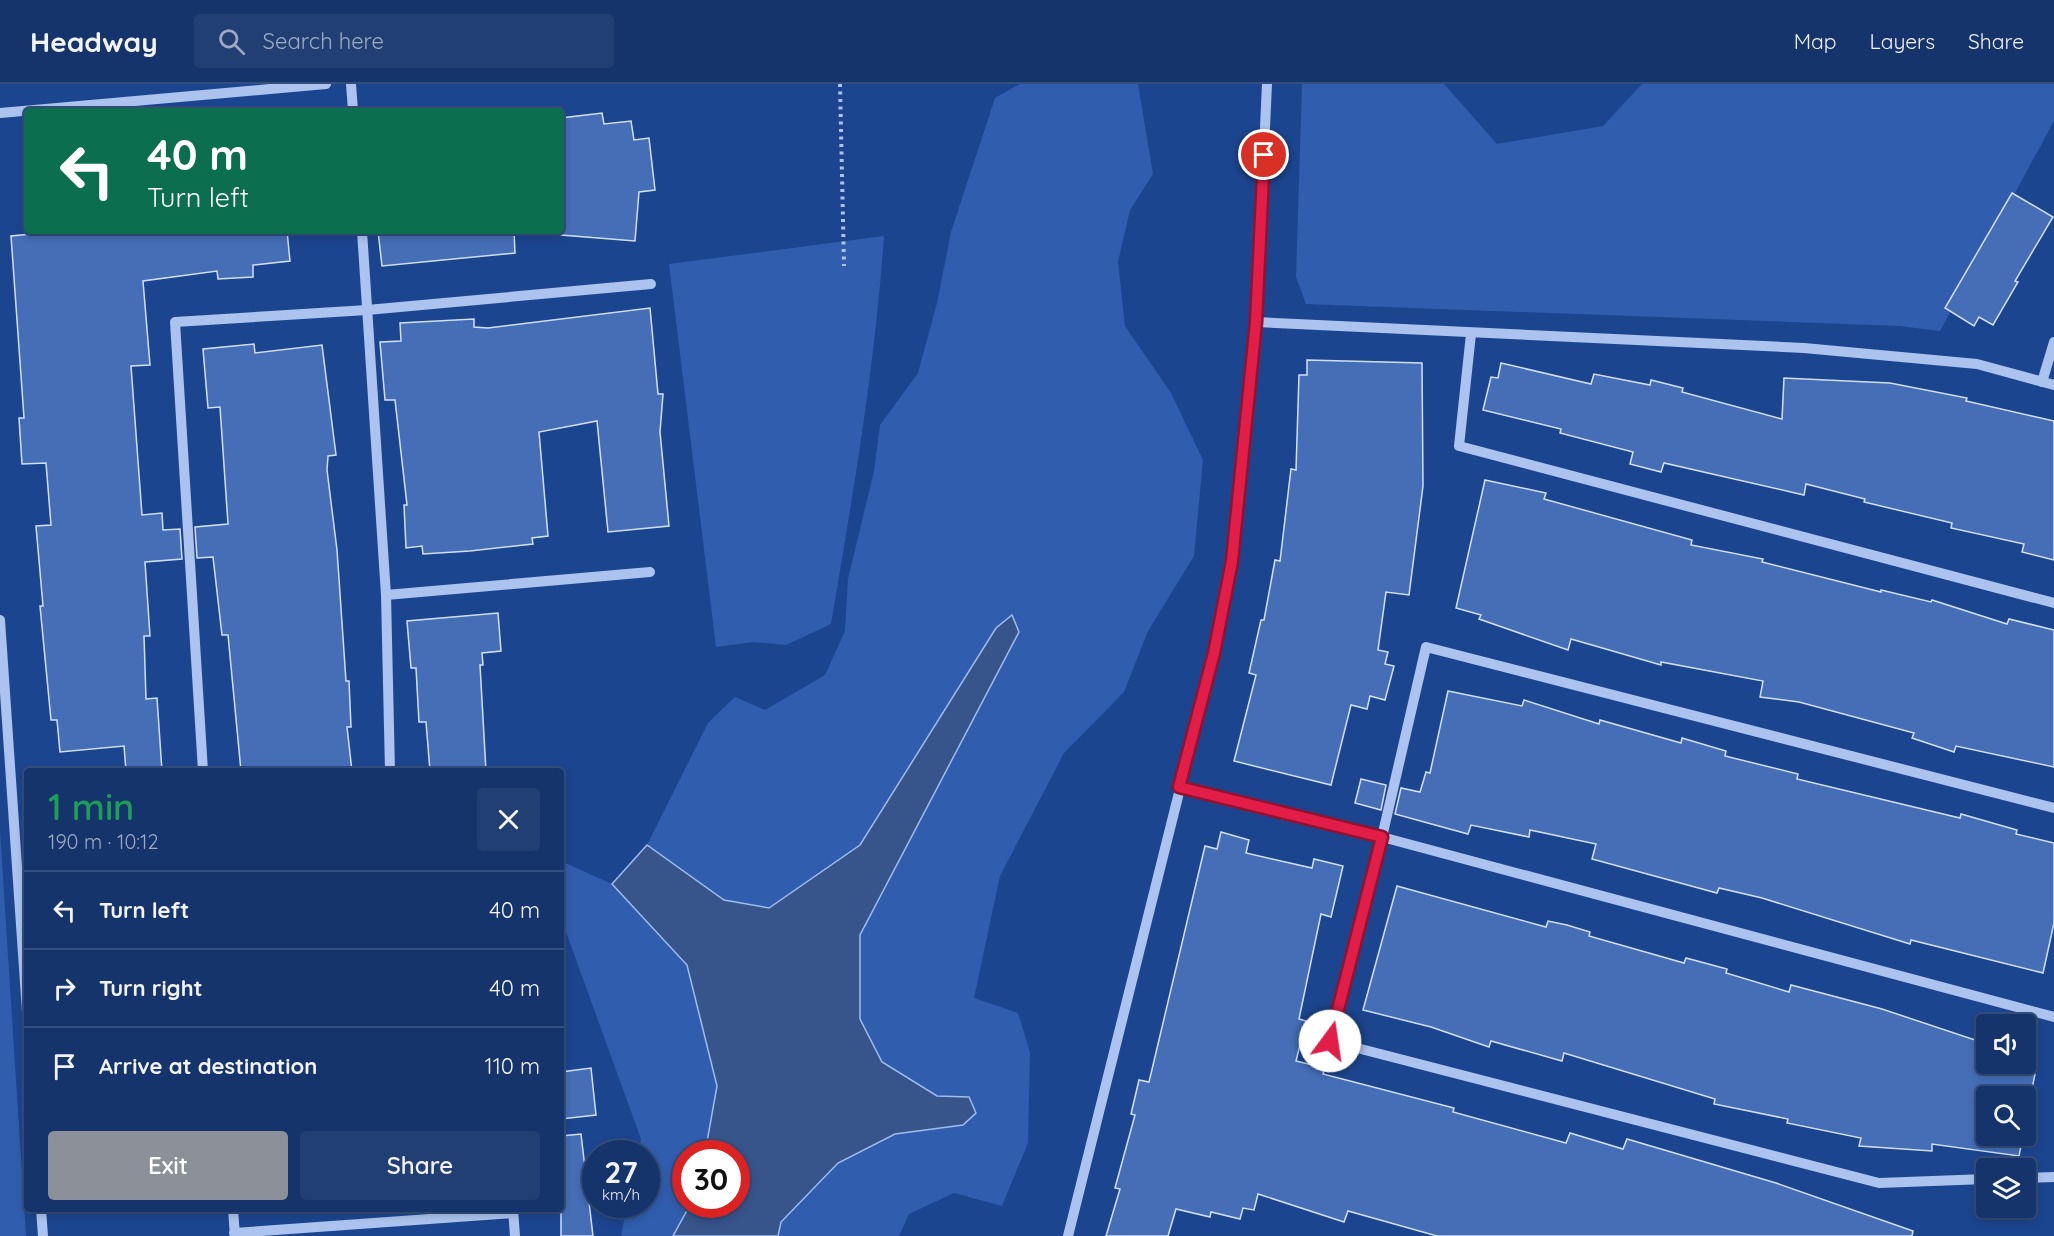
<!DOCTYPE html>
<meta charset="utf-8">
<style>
:root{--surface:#15346b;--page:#223f73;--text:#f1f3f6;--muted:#9daac1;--line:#344f7e;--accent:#8c9099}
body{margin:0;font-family:Quicksand,sans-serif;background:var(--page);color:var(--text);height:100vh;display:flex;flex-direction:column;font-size:22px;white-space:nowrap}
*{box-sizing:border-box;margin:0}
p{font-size:20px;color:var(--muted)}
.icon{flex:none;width:33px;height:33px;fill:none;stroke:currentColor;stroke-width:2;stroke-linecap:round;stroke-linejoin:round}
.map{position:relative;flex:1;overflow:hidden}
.panel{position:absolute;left:24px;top:684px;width:540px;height:444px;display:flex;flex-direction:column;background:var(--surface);border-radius:6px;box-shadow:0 3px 9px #0003,0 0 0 2px var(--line)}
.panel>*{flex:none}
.guide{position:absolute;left:24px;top:24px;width:540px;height:126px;border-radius:6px;box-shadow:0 3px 9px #0003,0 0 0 2px var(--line);background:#0b6e4f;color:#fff;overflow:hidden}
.buttons{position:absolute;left:1976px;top:930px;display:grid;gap:12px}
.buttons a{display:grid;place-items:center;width:60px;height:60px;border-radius:6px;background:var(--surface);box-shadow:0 3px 9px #0003,0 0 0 2px var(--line);font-size:30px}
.speed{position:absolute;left:582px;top:1056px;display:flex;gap:12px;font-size:30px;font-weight:700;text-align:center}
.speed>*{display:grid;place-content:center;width:78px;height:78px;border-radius:50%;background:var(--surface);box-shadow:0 3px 9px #0003,0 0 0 2px var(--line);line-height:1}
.speed small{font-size:15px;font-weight:400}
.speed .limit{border:9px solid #d22;background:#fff;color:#111}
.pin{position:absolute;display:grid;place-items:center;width:51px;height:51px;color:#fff;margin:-26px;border:3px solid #fff;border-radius:50%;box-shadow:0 2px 6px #0007}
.me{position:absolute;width:66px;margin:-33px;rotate:14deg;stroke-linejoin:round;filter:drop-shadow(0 0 4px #0008)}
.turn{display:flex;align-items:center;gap:21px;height:126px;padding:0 24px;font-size:27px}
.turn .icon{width:78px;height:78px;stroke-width:2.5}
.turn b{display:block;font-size:42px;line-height:51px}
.round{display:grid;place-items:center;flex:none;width:63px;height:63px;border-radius:6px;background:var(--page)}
.headline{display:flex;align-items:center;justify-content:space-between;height:102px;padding:0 24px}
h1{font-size:36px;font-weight:600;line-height:45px;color:#1e9e55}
.primary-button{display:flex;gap:12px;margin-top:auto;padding:12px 24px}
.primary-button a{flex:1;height:69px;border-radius:6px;background:var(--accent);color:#fff;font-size:24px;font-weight:600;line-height:69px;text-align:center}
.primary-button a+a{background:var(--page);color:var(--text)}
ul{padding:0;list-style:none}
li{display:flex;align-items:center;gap:18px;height:78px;padding:0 24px;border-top:2px solid var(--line)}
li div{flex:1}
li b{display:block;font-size:22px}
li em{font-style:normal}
header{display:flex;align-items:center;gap:36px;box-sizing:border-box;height:84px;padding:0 30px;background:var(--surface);border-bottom:2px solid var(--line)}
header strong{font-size:28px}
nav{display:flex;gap:33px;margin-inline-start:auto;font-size:21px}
.search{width:420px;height:54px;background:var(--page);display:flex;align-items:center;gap:15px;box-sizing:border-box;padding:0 21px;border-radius:6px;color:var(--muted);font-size:22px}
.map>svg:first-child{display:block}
.green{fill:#305dad}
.water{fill:#37548b;stroke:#9ebdef;stroke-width:1.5}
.building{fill:#456eb7;stroke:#d1e0fa;stroke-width:1.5}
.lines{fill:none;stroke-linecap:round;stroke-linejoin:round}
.path{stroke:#abc3ee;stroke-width:4;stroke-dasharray:3 4.5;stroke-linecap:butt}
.minor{stroke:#abc3ee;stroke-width:10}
.route-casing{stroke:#92132f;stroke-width:15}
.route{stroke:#e11d48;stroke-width:10}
</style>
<header>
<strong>Headway</strong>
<div class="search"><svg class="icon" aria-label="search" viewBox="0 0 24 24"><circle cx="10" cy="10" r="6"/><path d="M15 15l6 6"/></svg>Search here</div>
<nav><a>Map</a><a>Layers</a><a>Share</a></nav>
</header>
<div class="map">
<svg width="2054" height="1152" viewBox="0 0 2054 1152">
<rect width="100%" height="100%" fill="#1c458f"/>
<g class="green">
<polygon points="1020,0 1138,0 1153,90 1130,126 1118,178 1125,242 1171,309 1203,376 1194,472 1148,547 1124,608 1064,669 1000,792 974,914 1018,929 1030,968 1028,1059 1002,1122 954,1109 909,1130 899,1152 778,1152 781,1138 838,1079 895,1050 963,1041 969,1013 937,1012 882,978 860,935 860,851 1019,548 1012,532 996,544 860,761 769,824 724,816 647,761 708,639 735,613 765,626 825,591 845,547 848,495 874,387 880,341 918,289 937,219 951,148 995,14"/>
<polygon points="1302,0 1444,0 1497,60 1603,42 1642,0 2054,0 2054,37 1940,247 1899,242 1306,220 1296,193"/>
<path d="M884,152C875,282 853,411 831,540L786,561L753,558L716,563L669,180Z"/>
<polygon points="0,747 26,1152 0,1152"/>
<polygon points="561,777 612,800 687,881 717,1002 705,1069 686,1070 686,1120 690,1121 673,1152 621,1152 627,1121 646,1120 646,1070 638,1069 641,1055 561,834"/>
</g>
<polygon class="water" points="1012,531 1019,548 860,851 860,935 882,978 937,1012 969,1013 976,1029 963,1041 895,1050 838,1079 781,1138 778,1152 673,1152 690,1121 736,1120 736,1070 705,1069 717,1002 687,881 612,800 647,761 724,816 769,824 860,761 996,544"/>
<g class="building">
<polygon points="602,29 604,40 631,37 634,56 649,54 655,106 639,108 635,157 561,151 561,34"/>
<polygon points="2012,109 2053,133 2015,197 2018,198 1993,241 1979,233 1974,242 1945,224"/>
<polygon points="63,147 287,147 290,177 253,181 253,193 218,195 217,187 143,197 150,281 131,282 142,431 162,429 163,446 180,445 182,475 145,478 150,552 144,552 146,615 157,614 162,687 126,687 124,662 60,668 57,636 51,636 40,522 43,522 36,442 51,441 46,379 22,380 19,334 24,334 11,152"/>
<polygon points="378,147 514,147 515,169 382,182"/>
<polygon points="650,224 658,310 663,310 660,348 669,442 608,448 597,337 539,348 548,452 532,454 533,460 470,467 423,470 422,462 406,464 404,421 407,421 395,316 385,316 380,258 401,257 400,239 474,235 474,243 488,244"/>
<polygon points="254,260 255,269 322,261 336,371 328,372 327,386 337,466 346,597 349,597 351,643 347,643 352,687 241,687 228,551 222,551 213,473 197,474 195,443 228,440 220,323 208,324 203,265"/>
<polygon points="1307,276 1422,279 1423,402 1409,511 1386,508 1378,566 1388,568 1385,580 1394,582 1385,616 1370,612 1367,625 1351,621 1331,701 1234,677 1256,591 1249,589 1261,536 1264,536 1275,476 1280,477 1291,385 1296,386 1299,291 1307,291"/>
<polygon points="1501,279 1591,300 1594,290 1650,301 1651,296 1683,304 1682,308 1782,335 1784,294 1890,299 1967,314 1966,317 2054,337 2054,476 2022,468 2024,460 1951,444 1952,439 1864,418 1865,415 1806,400 1804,411 1664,379 1661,388 1630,380 1633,368 1560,349 1561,345 1483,326 1491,293 1498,294"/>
<polygon points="1485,396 1546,409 1544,415 1692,456 1691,461 1763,475 1762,478 1881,508 1881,506 1931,518 1932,516 2007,540 2009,535 2054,546 2054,683 1956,662 1954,668 1912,654 1914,649 1799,618 1760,613 1763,597 1661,578 1661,581 1571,555 1568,566 1479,535 1481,531 1456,524"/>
<polygon points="498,529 501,567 482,569 483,581 480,581 486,687 430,687 426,638 419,638 416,584 411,584 407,537"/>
<polygon points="1448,607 1522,622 1524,616 1599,640 1600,636 1681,659 1682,654 1726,667 1725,672 1798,690 1797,695 1960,734 1961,730 2017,746 2016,750 2054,759 2054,839 2043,889 1911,856 1910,860 1762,814 1719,804 1717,809 1592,775 1596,760 1530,746 1529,753 1471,741 1468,750 1395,730 1401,704 1420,708 1426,688 1430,689"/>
<polygon points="1361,695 1386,701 1381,726 1355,719"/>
<polygon points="1221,748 1249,756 1246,769 1312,784 1314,775 1343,782 1331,833 1321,830 1299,935 1306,937 1296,977 1325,984 1323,990 1454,1024 1453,1028 1566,1059 1570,1049 1623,1065 1627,1055 1776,1099 1913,1147 1912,1152 1437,1152 1348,1127 1344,1138 1258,1110 1254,1126 1243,1124 1240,1135 1211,1128 1210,1133 1176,1125 1168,1152 1106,1152 1120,1105 1115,1104 1135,1031 1131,1030 1139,996 1149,998 1205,762 1217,765"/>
<polygon points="1397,802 1546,843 1548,837 1567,841 1590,848 1589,852 1684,879 1686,874 1727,885 1726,889 1789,908 1791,901 1882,925 1981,958 1982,951 1986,952 1986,980 2025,980 2025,960 2033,962 2028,983 2036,985 2025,1040 2025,1012 1986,1012 1986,1052 2023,1052 2019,1072 1932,1060 1932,1067 1859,1062 1861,1054 1787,1039 1788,1035 1714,1020 1715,1015 1564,969 1562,977 1491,957 1489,963 1431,943 1363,926"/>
<polygon points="591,984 596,1031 561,1035 561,988"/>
<polygon points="581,1050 593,1152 561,1152 561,1052"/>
</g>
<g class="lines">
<polyline class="path" points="840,0 844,182"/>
<g class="minor">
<polyline points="351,0 353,27"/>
<polyline points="0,29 326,0"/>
<polyline points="362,147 386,511 390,687"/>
<polyline points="1256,238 1804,264 1977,280 2054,301"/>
<polyline points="1471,250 1459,362 2054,519"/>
<polyline points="2042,298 2054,258"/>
<polyline points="386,511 650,488"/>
<polyline points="0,536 27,928"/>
<polyline points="203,687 175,238 367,226 651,200"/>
<polyline points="1179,703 1382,753 2054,933"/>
<polyline points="2025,1094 2054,1093"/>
<polyline points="1986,1095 1879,1099 1330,957 1382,753 1426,563 2054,724"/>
<polyline points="41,1125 43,1152"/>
<polyline points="233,1125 235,1152"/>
<polyline points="513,1125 515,1152"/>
<polyline points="234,1149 513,1129"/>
<polyline points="1068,1152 1214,569 1232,477 1256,238 1267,0"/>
</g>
</g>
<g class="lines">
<g class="route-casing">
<polyline id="route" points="1264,71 1256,238 1232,477 1214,569 1179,703 1382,753 1330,957"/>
</g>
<use href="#route" class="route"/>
</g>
</svg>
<div class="buttons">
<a><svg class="icon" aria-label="sound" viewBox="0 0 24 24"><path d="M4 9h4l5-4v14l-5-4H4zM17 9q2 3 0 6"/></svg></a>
<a><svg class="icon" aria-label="search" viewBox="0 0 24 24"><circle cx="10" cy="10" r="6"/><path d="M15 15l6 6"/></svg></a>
<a><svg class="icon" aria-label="layers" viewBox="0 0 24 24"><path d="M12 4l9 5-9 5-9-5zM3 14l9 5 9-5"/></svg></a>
</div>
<div class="speed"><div>27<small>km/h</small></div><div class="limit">30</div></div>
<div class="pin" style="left:1264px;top:71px;background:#d93025"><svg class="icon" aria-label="arrive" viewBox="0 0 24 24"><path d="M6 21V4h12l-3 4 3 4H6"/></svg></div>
<svg class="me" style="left:1330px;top:957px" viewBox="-20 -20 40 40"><circle r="19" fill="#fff"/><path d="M0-13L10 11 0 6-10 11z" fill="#e11d48"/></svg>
<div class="guide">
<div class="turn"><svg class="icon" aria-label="left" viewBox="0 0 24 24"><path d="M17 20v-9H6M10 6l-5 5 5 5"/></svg><div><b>40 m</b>Turn left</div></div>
</div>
<section class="panel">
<div class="headline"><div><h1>1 min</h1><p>190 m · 10:12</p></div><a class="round"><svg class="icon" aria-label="close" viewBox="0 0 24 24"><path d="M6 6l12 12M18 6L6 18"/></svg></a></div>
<ul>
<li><svg class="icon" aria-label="left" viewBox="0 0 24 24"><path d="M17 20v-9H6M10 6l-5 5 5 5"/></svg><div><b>Turn left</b></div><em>40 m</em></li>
<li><svg class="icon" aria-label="right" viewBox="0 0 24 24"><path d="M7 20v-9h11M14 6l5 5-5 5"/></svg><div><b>Turn right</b></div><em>40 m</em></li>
<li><svg class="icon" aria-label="arrive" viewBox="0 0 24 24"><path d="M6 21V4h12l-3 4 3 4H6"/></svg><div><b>Arrive at destination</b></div><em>110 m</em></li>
</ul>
<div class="primary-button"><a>Exit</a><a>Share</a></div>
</section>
</div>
